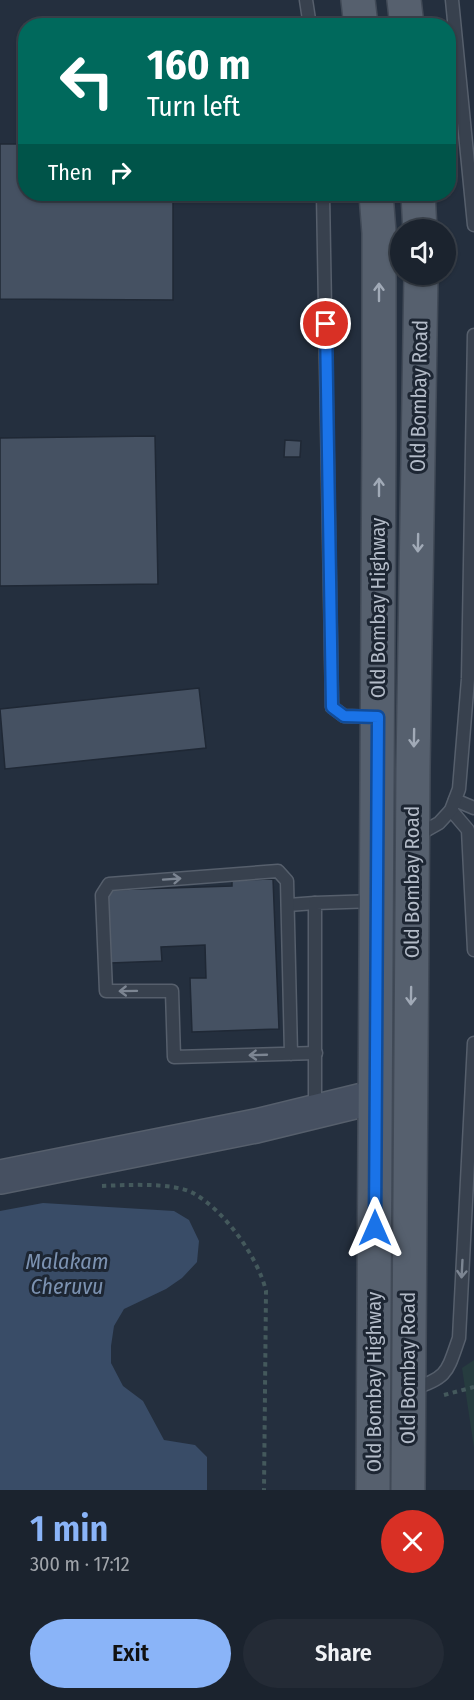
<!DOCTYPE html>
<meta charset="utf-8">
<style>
:root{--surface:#1b232e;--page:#242b36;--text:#f1f3f6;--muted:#a0a4aa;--line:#39404a;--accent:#8ab4f8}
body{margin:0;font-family:"Fira Sans Condensed",sans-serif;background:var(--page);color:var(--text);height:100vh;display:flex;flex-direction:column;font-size:22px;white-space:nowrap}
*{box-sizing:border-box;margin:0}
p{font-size:20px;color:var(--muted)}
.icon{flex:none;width:33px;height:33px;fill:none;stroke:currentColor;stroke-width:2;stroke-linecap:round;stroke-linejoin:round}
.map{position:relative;height:1490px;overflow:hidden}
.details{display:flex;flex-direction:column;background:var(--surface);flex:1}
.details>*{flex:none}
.banner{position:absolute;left:18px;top:18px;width:438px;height:183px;border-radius:24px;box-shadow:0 2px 4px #0004,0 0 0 2px var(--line);background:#00695c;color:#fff;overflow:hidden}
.controls{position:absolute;left:390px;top:219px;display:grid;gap:12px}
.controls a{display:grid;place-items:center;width:66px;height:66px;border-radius:50%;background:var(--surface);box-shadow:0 2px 4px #0004,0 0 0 2px var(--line);font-size:30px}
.pin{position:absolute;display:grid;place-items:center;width:51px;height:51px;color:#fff;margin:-26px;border:3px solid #fff;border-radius:50%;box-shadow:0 2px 6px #0007}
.me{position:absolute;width:66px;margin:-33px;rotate:0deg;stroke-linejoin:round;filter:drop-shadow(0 0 4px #0008)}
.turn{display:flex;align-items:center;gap:21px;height:126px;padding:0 30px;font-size:27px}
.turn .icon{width:78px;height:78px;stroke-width:2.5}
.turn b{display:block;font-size:42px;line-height:51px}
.then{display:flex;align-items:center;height:57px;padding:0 30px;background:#0003;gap:12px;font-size:22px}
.round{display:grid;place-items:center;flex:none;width:63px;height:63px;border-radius:32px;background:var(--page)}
.overview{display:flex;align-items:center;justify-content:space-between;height:102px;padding:0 30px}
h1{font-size:36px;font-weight:600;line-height:45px;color:var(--accent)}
.primary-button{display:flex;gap:12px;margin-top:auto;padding:12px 30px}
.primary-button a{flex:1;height:69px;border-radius:36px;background:var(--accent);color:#111;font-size:24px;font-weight:600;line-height:69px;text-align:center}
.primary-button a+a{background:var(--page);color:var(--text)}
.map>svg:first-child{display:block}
.green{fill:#263c3f}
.water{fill:#394c67}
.building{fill:#455162;stroke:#1f2835;stroke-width:1.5}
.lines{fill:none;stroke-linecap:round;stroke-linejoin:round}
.lane-casing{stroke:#565f6c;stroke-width:15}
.secondary-casing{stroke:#565f6c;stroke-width:36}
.primary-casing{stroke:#414a57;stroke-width:36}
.path{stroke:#44595c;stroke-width:4;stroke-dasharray:4.5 4.5;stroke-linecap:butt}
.lane{stroke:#38414e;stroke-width:12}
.secondary{stroke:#465061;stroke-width:33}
.primary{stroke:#56606e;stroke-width:33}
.oneway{stroke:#a1aab7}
.oneway2{stroke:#7c8592}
.route-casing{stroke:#114b97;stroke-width:15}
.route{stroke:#1a73e8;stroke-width:10}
.labels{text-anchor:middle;stroke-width:6;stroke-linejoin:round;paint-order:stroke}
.street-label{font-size:21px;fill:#b4bcc9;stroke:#1d2633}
.water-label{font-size:22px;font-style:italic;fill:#7c92b1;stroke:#1d2633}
</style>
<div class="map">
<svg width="474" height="1490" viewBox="0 0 474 1490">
<rect width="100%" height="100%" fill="#242f3e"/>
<polygon class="green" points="474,1360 474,1448 462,1368"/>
<polygon class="water" points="43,1203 174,1211 189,1220 199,1241 197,1262 182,1278 166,1289 124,1309 114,1326 111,1346 111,1363 123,1386 143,1401 164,1440 195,1445 207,1457 207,1490 0,1490 0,1211"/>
<g class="building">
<polygon points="0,144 26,144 26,194 173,194 173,300 0,299"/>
<polygon points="155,436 158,584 0,586 0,438"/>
<polygon points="285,440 301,441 300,457 284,457"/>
<polygon points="199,688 206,748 5,769 0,709"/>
<polygon points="273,879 279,1029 192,1032 190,978 206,978 205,945 161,947 162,961 110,963 106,890 232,886 232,880"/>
</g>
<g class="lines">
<g class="lane-casing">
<g id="lane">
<polyline points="306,0 310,26"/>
<polyline points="452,0 474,225"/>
<polyline points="323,194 332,707 344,716 377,717"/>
<polyline points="455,800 474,808"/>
<polyline points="451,810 468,830 474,950"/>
<polyline points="416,836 439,823 451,810 459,789 468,679 474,335"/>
<polyline points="288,905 315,903"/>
<polyline points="291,1054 287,881 278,871 109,884 102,895 106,991 172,991 174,1057 316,1053"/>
<polyline points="315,1110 315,903 376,901"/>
<path d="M412,1389C448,1378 447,1372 459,1338L474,1043"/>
</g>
</g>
<g class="secondary-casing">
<polyline id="secondary" points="0,1177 256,1126 375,1097"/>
</g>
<g class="primary-casing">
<g id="primary">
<polyline points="358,0 361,26"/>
<polyline points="404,0 407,26"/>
<polyline points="418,194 420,230"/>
<polyline points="373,1490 379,430 379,233 376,194"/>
<polyline points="408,1490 413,768 421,274"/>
</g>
</g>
<g class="path">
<path d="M102,1186C126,1185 172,1182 193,1193C224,1210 258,1257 266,1291L264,1490"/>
<polyline points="444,1395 474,1387"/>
</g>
<use href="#lane" class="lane"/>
<use href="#secondary" class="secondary"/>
<use href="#primary" class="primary"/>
</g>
<defs><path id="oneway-shaft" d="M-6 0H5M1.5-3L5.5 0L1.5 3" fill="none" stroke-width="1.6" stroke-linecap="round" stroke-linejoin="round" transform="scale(1.5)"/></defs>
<g class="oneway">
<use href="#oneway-shaft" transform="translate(379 292) rotate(-90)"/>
<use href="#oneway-shaft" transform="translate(379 487) rotate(-90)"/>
<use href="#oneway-shaft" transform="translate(418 543) rotate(91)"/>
<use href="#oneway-shaft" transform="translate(414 738) rotate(91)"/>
<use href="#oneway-shaft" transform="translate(411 996) rotate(91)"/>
</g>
<g class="oneway2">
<use href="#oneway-shaft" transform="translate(172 879) rotate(-4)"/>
<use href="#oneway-shaft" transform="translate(128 991) rotate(179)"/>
<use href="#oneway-shaft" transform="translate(258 1055) rotate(178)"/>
<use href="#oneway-shaft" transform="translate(462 1269) rotate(93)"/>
</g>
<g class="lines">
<g class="route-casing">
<polyline id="route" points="326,324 332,707 344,716 378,717 375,1228"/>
</g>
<use href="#route" class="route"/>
</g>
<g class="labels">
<g class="street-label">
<text transform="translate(419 396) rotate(-89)" y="7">Old Bombay Road</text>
<text transform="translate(378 608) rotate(-90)" y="7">Old Bombay Highway</text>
<text transform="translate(412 882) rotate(-90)" y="7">Old Bombay Road</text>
<text transform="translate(408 1368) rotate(-90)" y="7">Old Bombay Road</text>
<text transform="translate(374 1382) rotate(-90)" y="7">Old Bombay Highway</text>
</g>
<g class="water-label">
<text x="67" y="1269">Malakam<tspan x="67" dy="25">Cheruvu</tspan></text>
</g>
</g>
</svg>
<div class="controls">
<a><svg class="icon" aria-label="sound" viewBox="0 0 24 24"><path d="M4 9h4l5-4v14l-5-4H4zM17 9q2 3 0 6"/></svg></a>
</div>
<div class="pin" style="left:326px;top:324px;background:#d93025"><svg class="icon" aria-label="arrive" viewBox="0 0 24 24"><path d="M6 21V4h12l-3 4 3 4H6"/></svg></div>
<svg class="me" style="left:375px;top:1228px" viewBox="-20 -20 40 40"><path d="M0-17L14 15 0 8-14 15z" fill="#1a73e8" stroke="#fff" stroke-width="4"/></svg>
<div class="banner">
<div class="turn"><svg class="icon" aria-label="left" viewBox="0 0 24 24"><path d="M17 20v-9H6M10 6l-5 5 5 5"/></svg><div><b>160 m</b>Turn left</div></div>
<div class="then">Then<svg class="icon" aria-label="right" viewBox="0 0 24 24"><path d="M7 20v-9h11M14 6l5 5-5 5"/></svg></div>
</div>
</div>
<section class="details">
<div class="overview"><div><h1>1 min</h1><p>300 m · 17:12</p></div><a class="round" style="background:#d93025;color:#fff"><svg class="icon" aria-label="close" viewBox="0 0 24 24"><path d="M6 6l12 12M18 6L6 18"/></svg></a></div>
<div class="primary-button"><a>Exit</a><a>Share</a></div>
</section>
